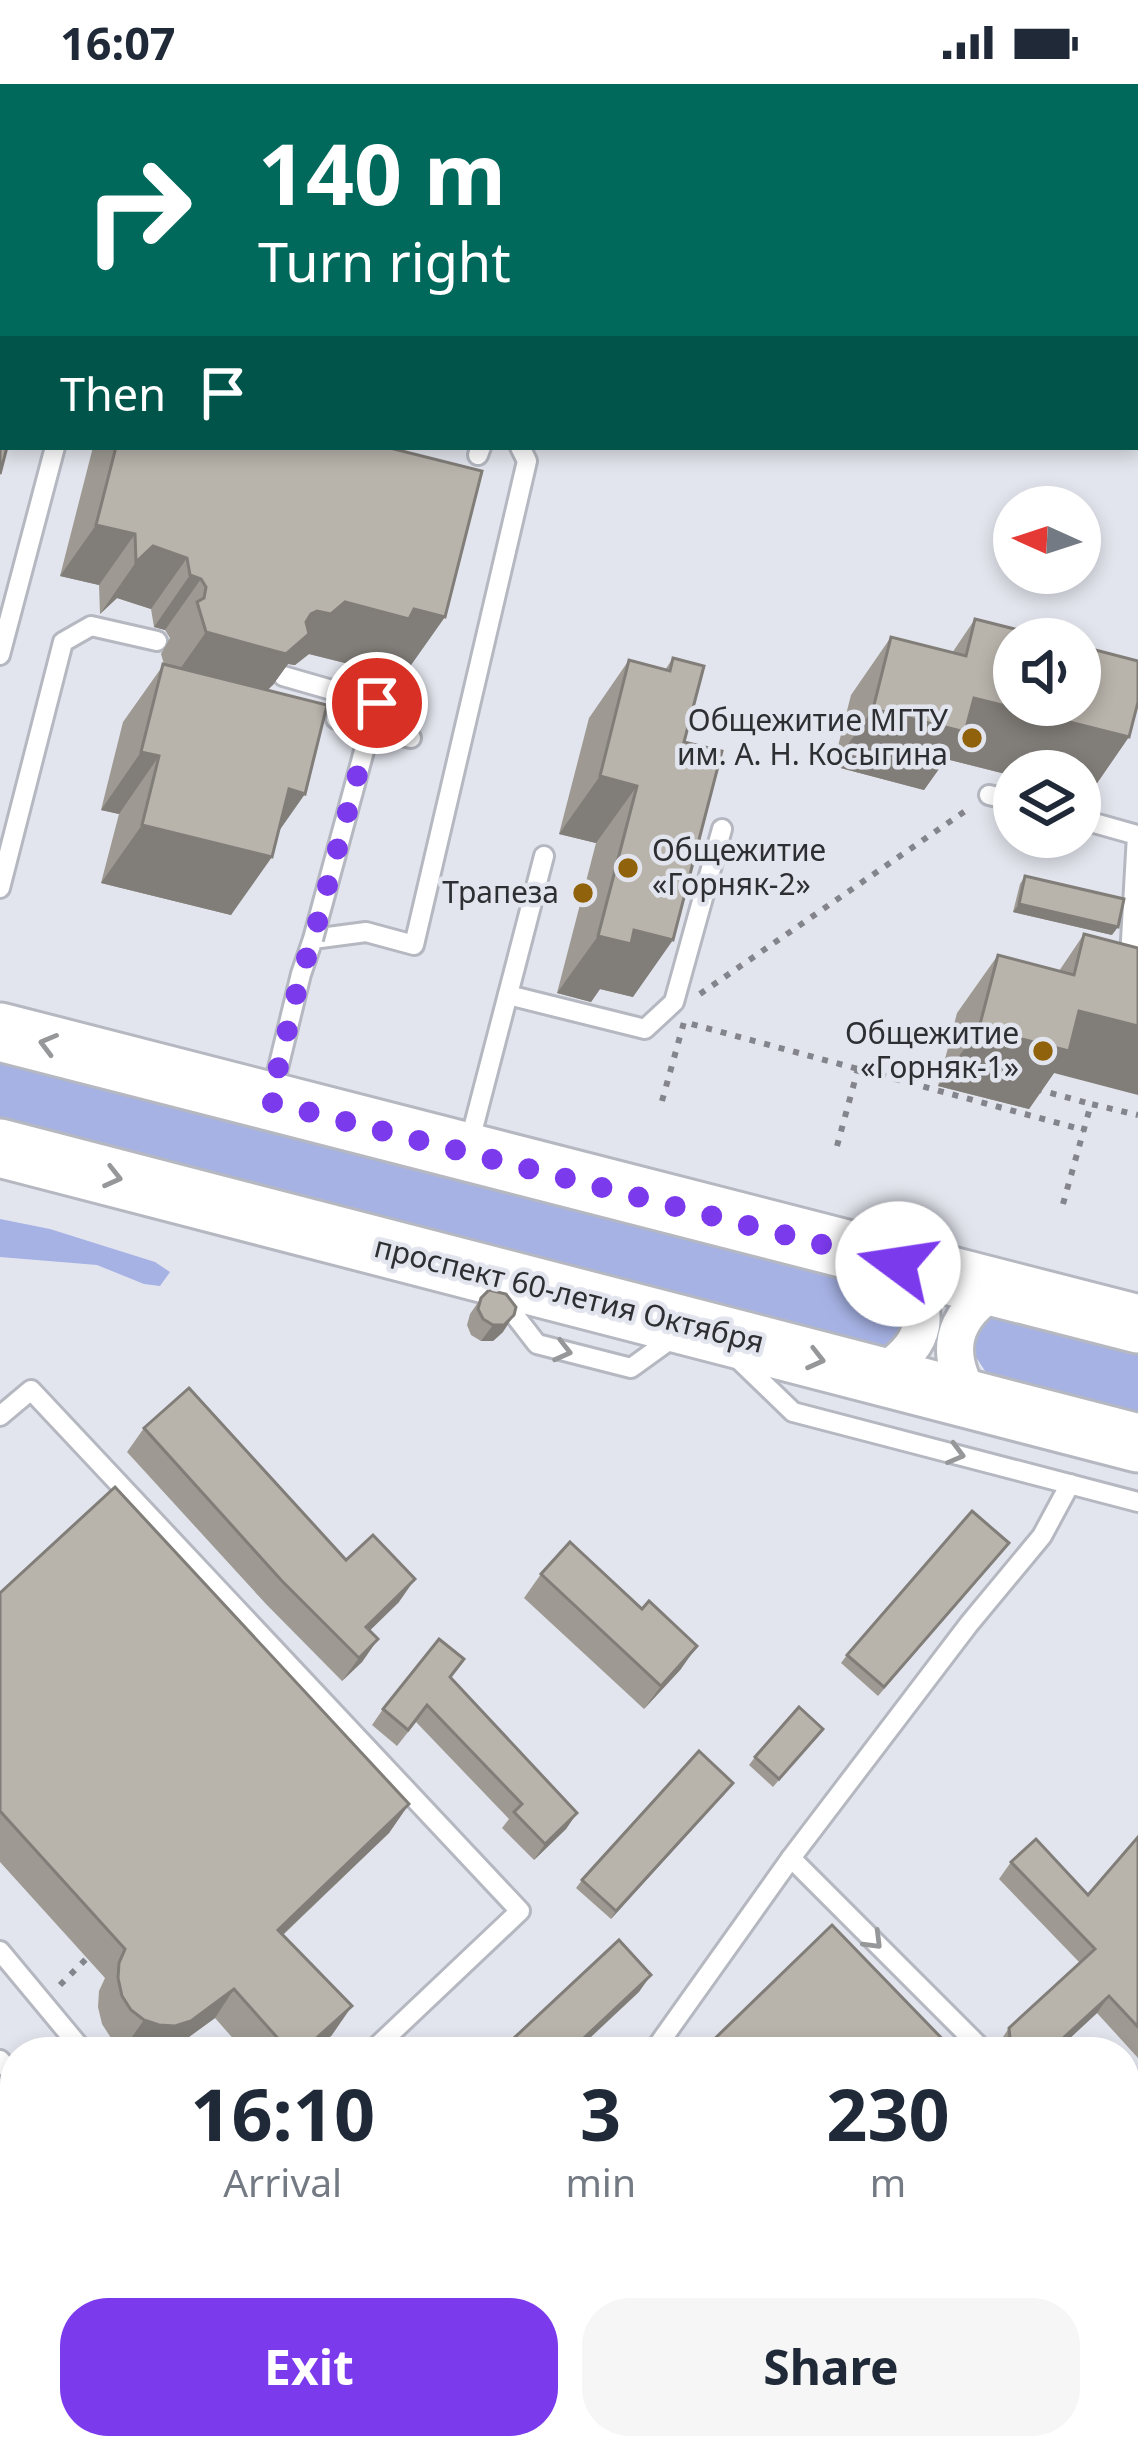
<!DOCTYPE html>
<meta charset="utf-8">
<style>
:root{--surface:#fff;--page:#f6f6f7;--text:#1f2937;--muted:#747a83;--accent:#7c3aed}
body{margin:0;font-family:"Noto Sans",sans-serif;background:var(--page);color:var(--text);height:100vh;display:flex;flex-direction:column;font-size:45px;white-space:nowrap}
*{box-sizing:border-box;margin:0}
p{font-size:39px;color:var(--muted)}
.icon{flex:none;width:66px;height:66px;fill:none;stroke:currentColor;stroke-width:2;stroke-linecap:round;stroke-linejoin:round}
.map{position:relative;flex:1;overflow:hidden}
.panel{position:absolute;left:0px;top:1953px;width:1140px;height:423px;display:flex;flex-direction:column;background:var(--surface);border-radius:48px 48px 0 0;box-shadow:0 6px 18px #0003}
.panel>*{flex:none}
.hud{position:absolute;left:0px;top:0px;width:1140px;height:366px;box-shadow:0 6px 18px #0003;background:#00695c;color:#fff;overflow:hidden}
.needle{width:78px;rotate:273deg}
.tools{position:absolute;left:993px;top:402px;display:grid;gap:24px}
.tools a{display:grid;place-items:center;width:108px;height:108px;border-radius:50%;background:var(--surface);box-shadow:0 6px 18px #0003;font-size:60px}
.pin{position:absolute;display:grid;place-items:center;width:102px;height:102px;color:#fff;margin:-51px;border:6px solid #fff;border-radius:50%;box-shadow:0 3px 12px #0007}
.me{position:absolute;width:132px;margin:-66px;rotate:284deg;stroke-linejoin:round;filter:drop-shadow(0 0 9px #0008)}
.turn{display:flex;align-items:center;gap:42px;height:252px;padding:0 60px;font-size:54px}
.turn .icon{width:156px;height:156px;stroke-width:2.5}
.turn b{display:block;font-size:84px;line-height:102px}
.then{display:flex;align-items:center;height:114px;padding:0 60px;background:#0003;gap:24px;font-size:45px}
.eta{display:flex;justify-content:space-evenly;align-items:center;height:204px;text-align:center}
.eta b{font-size:72px;font-weight:700;line-height:84px}
.cta{display:flex;gap:24px;margin-top:auto;padding:24px 60px}
.cta a{flex:1;height:138px;border-radius:48px;background:var(--accent);color:#fff;font-size:48px;font-weight:700;line-height:138px;text-align:center}
.cta a+a{background:var(--page);color:var(--text)}
.status{display:flex;justify-content:space-between;align-items:center;height:84px;padding:0 60px;background:var(--surface);direction:ltr}
.status svg{height:33px;fill:currentColor}
.map>svg:first-child{display:block}
.green{fill:#a6b2e4}
.lines{fill:none;stroke-linecap:round;stroke-linejoin:round}
.lane-casing{stroke:#b5b8c0;stroke-width:24}
.street-casing{stroke:#b5b8c0;stroke-width:42}
.secondary-casing{stroke:#b5b8c0;stroke-width:57}
.primary-casing{stroke:#b5b8c0;stroke-width:63}
.path{stroke:#84858c;stroke-width:6;stroke-dasharray:6 9;stroke-linecap:butt}
.lane{stroke:#fff;stroke-width:18}
.street{stroke:#fff;stroke-width:36}
.secondary{stroke:#fff;stroke-width:51}
.primary{stroke:#fff;stroke-width:57}
.tram{stroke:#44464a;stroke-width:3}
.lane-bridge-casing{stroke:#b5b8c0;stroke-width:24;stroke-linecap:butt}
.lane-bridge{stroke:#fff;stroke-width:18}
.wall{fill:#9e9a93}
.shaded-wall{fill:#817d78}
.building{fill:#b8b3ab;stroke:#817d78;stroke-width:3}
.oneway{stroke:#969799}
.route{stroke:#7c3aed;stroke-width:21;stroke-dasharray:0 37.8}
.poi-dot{fill:#8f620b;stroke:#e3e5ee;stroke-width:4.5}
.labels{text-anchor:middle;stroke-width:9;stroke-linejoin:round;paint-order:stroke}
.poi-label{font-size:30px;fill:#2e2f33;stroke:#e3e5ee;text-anchor:end}
.street-label{font-size:30px;fill:#2e2f33;stroke:#e3e5ee}
</style>
<div class="status"><b>16:07</b><svg viewBox="0 0 49 12"><path d="M0 12V9h3v3zM5 12V6h3v6zM10 12V3h3v9zM15 12V0h3v12zM26 1h20v11H26zM47 4h2v5h-2z"/></svg></div>
<div class="map">
<svg width="1138" height="2375" viewBox="0 0 1138 2375">
<rect width="100%" height="100%" fill="#e3e5ee"/>
<g class="green">
<polygon points="0,979 890,1207 901,1238 898,1256 874,1273 0,1049"/>
<polygon points="0,1135 50,1145 155,1178 170,1188 160,1202 144,1200 97,1181 0,1173"/>
<path d="M1003,1229L1138,1263V1331L989,1293L972,1267C975,1240 979,1239 1003,1229Z"/>
</g>
<g class="lines">
<g class="lane-casing">
<g id="lane">
<polyline points="0,187 3,188"/>
<polyline points="478,371 481,363"/>
<polyline points="0,571 55,363"/>
<polyline points="283,592 377,619"/>
<polyline points="336,635 357,641"/>
<polyline points="392,650 411,654"/>
<polyline points="989,711 1014,717"/>
<polyline points="1080,735 1137,751 1130,874 1138,877"/>
<polyline points="0,804 63,558 91,542 157,557"/>
<polyline points="508,911 645,945 674,918 722,745"/>
<polyline points="271,1013 301,890 313,855 366,848 414,861 527,377 520,363"/>
<polyline points="468,1064 544,772"/>
<polyline points="499,1211 537,1260 631,1284 674,1253"/>
<polyline points="734,1271 793,1328 1138,1418"/>
<polyline points="0,1332 31,1306 520,1827 371,1968"/>
<polyline points="791,1774 985,1968"/>
<polyline points="0,1867 84,1968"/>
<polyline points="653,1968 791,1774 969,1540 1042,1452 1070,1400"/>
<polyline points="0,1976 15,1993"/>
<polyline points="419,2361 431,2375"/>
<polyline points="1006,2361 1019,2375"/>
<polyline points="806,2375 821,2361"/>
</g>
</g>
<g class="street-casing">
<g id="street">
<path d="M878,1291C930,1260 934,1227 898,1180"/>
<path d="M973,1317C943,1270 950,1233 998,1204"/>
</g>
</g>
<g class="secondary-casing">
<g id="secondary">
<polyline points="0,2123 15,2139"/>
<polyline points="0,2212 15,2228"/>
<polyline points="136,2361 149,2375"/>
<polyline points="218,2361 231,2375"/>
</g>
</g>
<g class="primary-casing">
<g id="primary">
<polyline points="0,948 1138,1240"/>
<polyline points="0,1064 1138,1359"/>
</g>
</g>
<g class="path">
<polyline points="700,910 971,723"/>
<polyline points="1036,1005 1091,1020"/>
<polyline points="662,1017 684,938 1084,1046"/>
<polyline points="837,1062 858,985"/>
<polyline points="1063,1120 1091,1020 1138,1031"/>
<polyline points="60,1901 87,1874"/>
<polyline points="0,2277 15,2323"/>
<polyline points="27,2361 32,2375"/>
</g>
<use href="#lane" class="lane"/>
<use href="#street" class="street"/>
<use href="#secondary" class="secondary"/>
<use href="#primary" class="primary"/>
<g class="tram">
<polyline points="0,2151 15,2167"/>
<polyline points="0,2187 15,2203"/>
<polyline points="159,2361 171,2375"/>
<polyline points="192,2361 204,2375"/>
</g>
<g class="lane-bridge-casing">
<polyline id="lane-bridge" points="313,855 377,619"/>
</g>
<use href="#lane-bridge" class="lane-bridge"/>
</g>
<g class="wall">
<polygon points="0,0 3,3 3,63 0,60"/>
<polygon points="107,0 279,0 282,3 110,3"/>
<polygon points="1126,0 1138,0 1138,103 1137,3 1126,3"/>
<polygon points="93,363 386,363 409,584 380,577 373,586 309,570 295,581 288,580 268,606 278,748 231,831 101,799 119,730 101,726 123,638 164,580 161,570 170,554 165,546 154,543 151,525 117,514 100,530 99,501 60,492"/>
<polygon points="975,535 1089,711 946,675 924,706 833,682 851,611 891,553 952,569"/>
<polygon points="673,574 684,658 633,913 600,905 591,918 557,909 596,759 559,750 589,634 629,576 665,586"/>
<polygon points="1025,792 1112,851 1013,828 1020,800"/>
<polygon points="1084,850 1054,989 1029,1025 938,1002 957,929 998,871 1059,887"/>
<polygon points="481,1214 503,1248 493,1257 481,1257 471,1251 467,1241 470,1230"/>
<polygon points="144,1344 346,1476 399,1518 370,1546 378,1555 362,1578 342,1597 266,1520 127,1368"/>
<polygon points="1003,1467 878,1612 841,1579 847,1571"/>
<polygon points="541,1490 681,1585 644,1625 524,1514"/>
<polygon points="0,1509 409,1720 389,1749 283,1851 332,1951 313,1968 245,1968 215,1934 171,1966 124,1964 111,1954 102,1940 98,1923 99,1907 105,1894 0,1778"/>
<polygon points="451,1594 577,1729 566,1745 534,1776 502,1744 509,1735 416,1638 397,1662 372,1641 383,1625"/>
<polygon points="823,1645 773,1703 749,1681 755,1673"/>
<polygon points="733,1699 611,1835 576,1804 582,1796"/>
<polygon points="1138,1753 1138,1974 1097,1929 1055,1968 998,1968 997,1962 1009,1944 1080,1879 999,1795 1011,1778 1088,1811"/>
<polygon points="290,2361 407,2361 420,2375 302,2375"/>
<polygon points="1055,2361 1125,2361 1138,2375 1068,2375"/>
</g>
<g class="shaded-wall">
<polygon points="96,441 135,450 99,501 60,492"/>
<polygon points="153,462 187,474 151,525 117,514 100,530 136,478"/>
<polygon points="190,491 201,495 165,546 154,543"/>
<polygon points="345,518 414,525 445,533 409,584 380,577 373,586 309,570 295,581 288,580 273,601 250,622 170,599 206,548 311,530"/>
<polygon points="974,614 1129,653 1089,711 1080,709 1080,687 1014,687 1014,692 946,675 924,706 833,682 873,625"/>
<polygon points="141,668 159,672 119,730 101,726"/>
<polygon points="600,692 637,702 596,759 559,750"/>
<polygon points="289,705 305,710 265,767"/>
<polygon points="142,741 272,773 231,831 101,799"/>
<polygon points="1019,820 1118,843 1112,851 1013,828"/>
<polygon points="634,846 673,856 633,913 600,905 591,918 557,909 598,852"/>
<polygon points="1079,927 1138,942 1138,1011 1054,989 1029,1025 938,1002 979,944"/>
<polygon points="514,1231 503,1248 493,1257 481,1257 493,1241"/>
<polygon points="415,1495 399,1518 350,1566 366,1543"/>
<polygon points="378,1555 362,1578 342,1597 359,1574"/>
<polygon points="697,1562 681,1585 644,1625 661,1602"/>
<polygon points="733,1699 727,1707 611,1835 616,1827"/>
<polygon points="409,1720 389,1749 258,1874 278,1846"/>
<polygon points="577,1729 566,1745 534,1776 545,1760"/>
<polygon points="651,1891 639,1908 575,1968 569,1968"/>
<polygon points="234,1905 215,1934 171,1966 164,1968 134,1968 124,1964 144,1936"/>
<polygon points="1109,1912 1097,1929 1055,1968 1048,1968"/>
<polygon points="352,1922 332,1951 313,1968 301,1968"/>
</g>
<g class="building">
<polygon points="1,0 57,0 54,3 4,3"/>
<polygon points="168,0 279,0 282,3 171,3"/>
<polygon points="530,0 630,0 632,3 526,3"/>
<polygon points="853,0 906,0 908,3 849,3"/>
<polygon points="0,191 3,192 3,363 7,363 0,390"/>
<polygon points="116,363 386,363 482,387 445,533 414,525 409,535 345,518 331,530 317,527 311,530 306,538 309,550 286,570 206,548 197,518 204,514 206,503 201,495 190,491 187,474 153,462 136,478 135,450 96,441"/>
<polygon points="975,535 1054,555 1014,555 1014,621 1080,621 1080,562 1138,577 1138,618 1129,653 974,614 965,648 873,625 891,553 966,572"/>
<polygon points="673,574 704,582 684,658 722,667 673,856 634,846 631,860 598,852 637,702 600,692 629,576 670,587"/>
<polygon points="163,580 327,621 305,710 289,705 272,773 142,741 159,672 141,668"/>
<polygon points="1025,792 1124,815 1118,843 1019,820"/>
<polygon points="1084,850 1138,864 1138,942 1079,927 1069,967 979,944 998,871 1074,891"/>
<polygon points="489,1206 506,1210 516,1223 514,1231 504,1241 493,1241 483,1235 478,1225 481,1214"/>
<polygon points="189,1304 346,1476 373,1451 415,1495 366,1543 378,1555 359,1574 282,1497 144,1344"/>
<polygon points="115,1403 409,1720 278,1846 352,1922 301,1968 290,1968 234,1905 191,1937 175,1942 159,1941 144,1936 131,1926 122,1912 118,1894 119,1879 125,1865 0,1727 0,1509"/>
<polygon points="972,1427 1009,1459 884,1603 847,1571"/>
<polygon points="570,1458 642,1525 649,1517 697,1562 661,1602 541,1490"/>
<polygon points="439,1555 464,1575 450,1593 577,1729 545,1760 514,1728 522,1720 427,1621 408,1646 383,1625"/>
<polygon points="799,1623 823,1645 779,1695 755,1673"/>
<polygon points="699,1667 733,1699 616,1827 582,1796"/>
<polygon points="1138,1753 1138,1943 1109,1912 1048,1968 1024,1968 1010,1954 1009,1944 1095,1865 1011,1778 1036,1755 1088,1811"/>
<polygon points="832,1841 955,1968 703,1968 702,1967"/>
<polygon points="619,1856 651,1891 569,1968 499,1968"/>
<polygon points="1125,2338 1138,2352 1138,2375 1081,2375 1068,2361 1125,2361"/>
<polygon points="317,2361 407,2361 420,2375 330,2375"/>
<polygon points="841,2361 985,2361 998,2375 826,2375"/>
</g>
<defs><path id="oneway-chevron" d="M-2-3.5L2.5 0L-2 3.5" fill="none" stroke-width="1.6" stroke-linecap="round" stroke-linejoin="round" transform="scale(3)"/></defs>
<g class="oneway">
<use href="#oneway-chevron" transform="translate(48 960) rotate(-165)"/>
<use href="#oneway-chevron" transform="translate(113 1093) rotate(14)"/>
<use href="#oneway-chevron" transform="translate(563 1267) rotate(14)"/>
<use href="#oneway-chevron" transform="translate(816 1275) rotate(14)"/>
<use href="#oneway-chevron" transform="translate(956 1370) rotate(15)"/>
<use href="#oneway-chevron" transform="translate(874 1857) rotate(45)"/>
</g>
<g class="lines">
<polyline class="route" points="377,619 313,855 301,890 270,1018 898,1180"/>
</g>
<g class="poi-dot">
<circle cx="972" cy="654" r="12"/>
<circle cx="628" cy="784" r="12"/>
<circle cx="583" cy="809" r="12"/>
<circle cx="1043" cy="967" r="12"/>
</g>
<g class="labels">
<g class="poi-label">
<text x="948" y="647">Общежитие МГТУ<tspan x="948" dy="34">им. А. Н. Косыгина</tspan></text>
<text x="652" y="777" text-anchor="start">Общежитие<tspan x="652" dy="34">«Горняк-2»</tspan></text>
<text x="559" y="819">Трапеза</text>
<text x="1019" y="960">Общежитие<tspan x="1019" dy="34">«Горняк-1»</tspan></text>
</g>
<g class="street-label">
<text transform="translate(569 1211) rotate(14)" y="10">проспект 60-летия Октября</text>
</g>
</g>
</svg>
<div class="tools">
<a><svg class="needle" viewBox="-14 -14 28 28"><path d="M0-13l5 13h-10z" fill="#e53935"/><path d="M0 13l5-13h-10z" fill="#747a83"/></svg></a>
<a><svg class="icon" aria-label="sound" viewBox="0 0 24 24"><path d="M4 9h4l5-4v14l-5-4H4zM17 9q2 3 0 6"/></svg></a>
<a><svg class="icon" aria-label="layers" viewBox="0 0 24 24"><path d="M12 4l9 5-9 5-9-5zM3 14l9 5 9-5"/></svg></a>
</div>
<div class="pin" style="left:377px;top:619px;background:#d93025"><svg class="icon" aria-label="arrive" viewBox="0 0 24 24"><path d="M6 21V4h12l-3 4 3 4H6"/></svg></div>
<svg class="me" style="left:898px;top:1180px" viewBox="-20 -20 40 40"><circle r="19" fill="#fff"/><path d="M0-13L10 11 0 6-10 11z" fill="#7c3aed"/></svg>
<div class="hud">
<div class="turn"><svg class="icon" aria-label="right" viewBox="0 0 24 24"><path d="M7 20v-9h11M14 6l5 5-5 5"/></svg><div><b>140 m</b>Turn right</div></div>
<div class="then">Then<svg class="icon" aria-label="arrive" viewBox="0 0 24 24"><path d="M6 21V4h12l-3 4 3 4H6"/></svg></div>
</div>
<section class="panel">
<div class="eta">
<div><b>16:10</b><p>Arrival</p></div>
<div><b>3</b><p>min</p></div>
<div><b>230</b><p>m</p></div>
</div>
<div class="cta"><a>Exit</a><a>Share</a></div>
</section>
</div>
